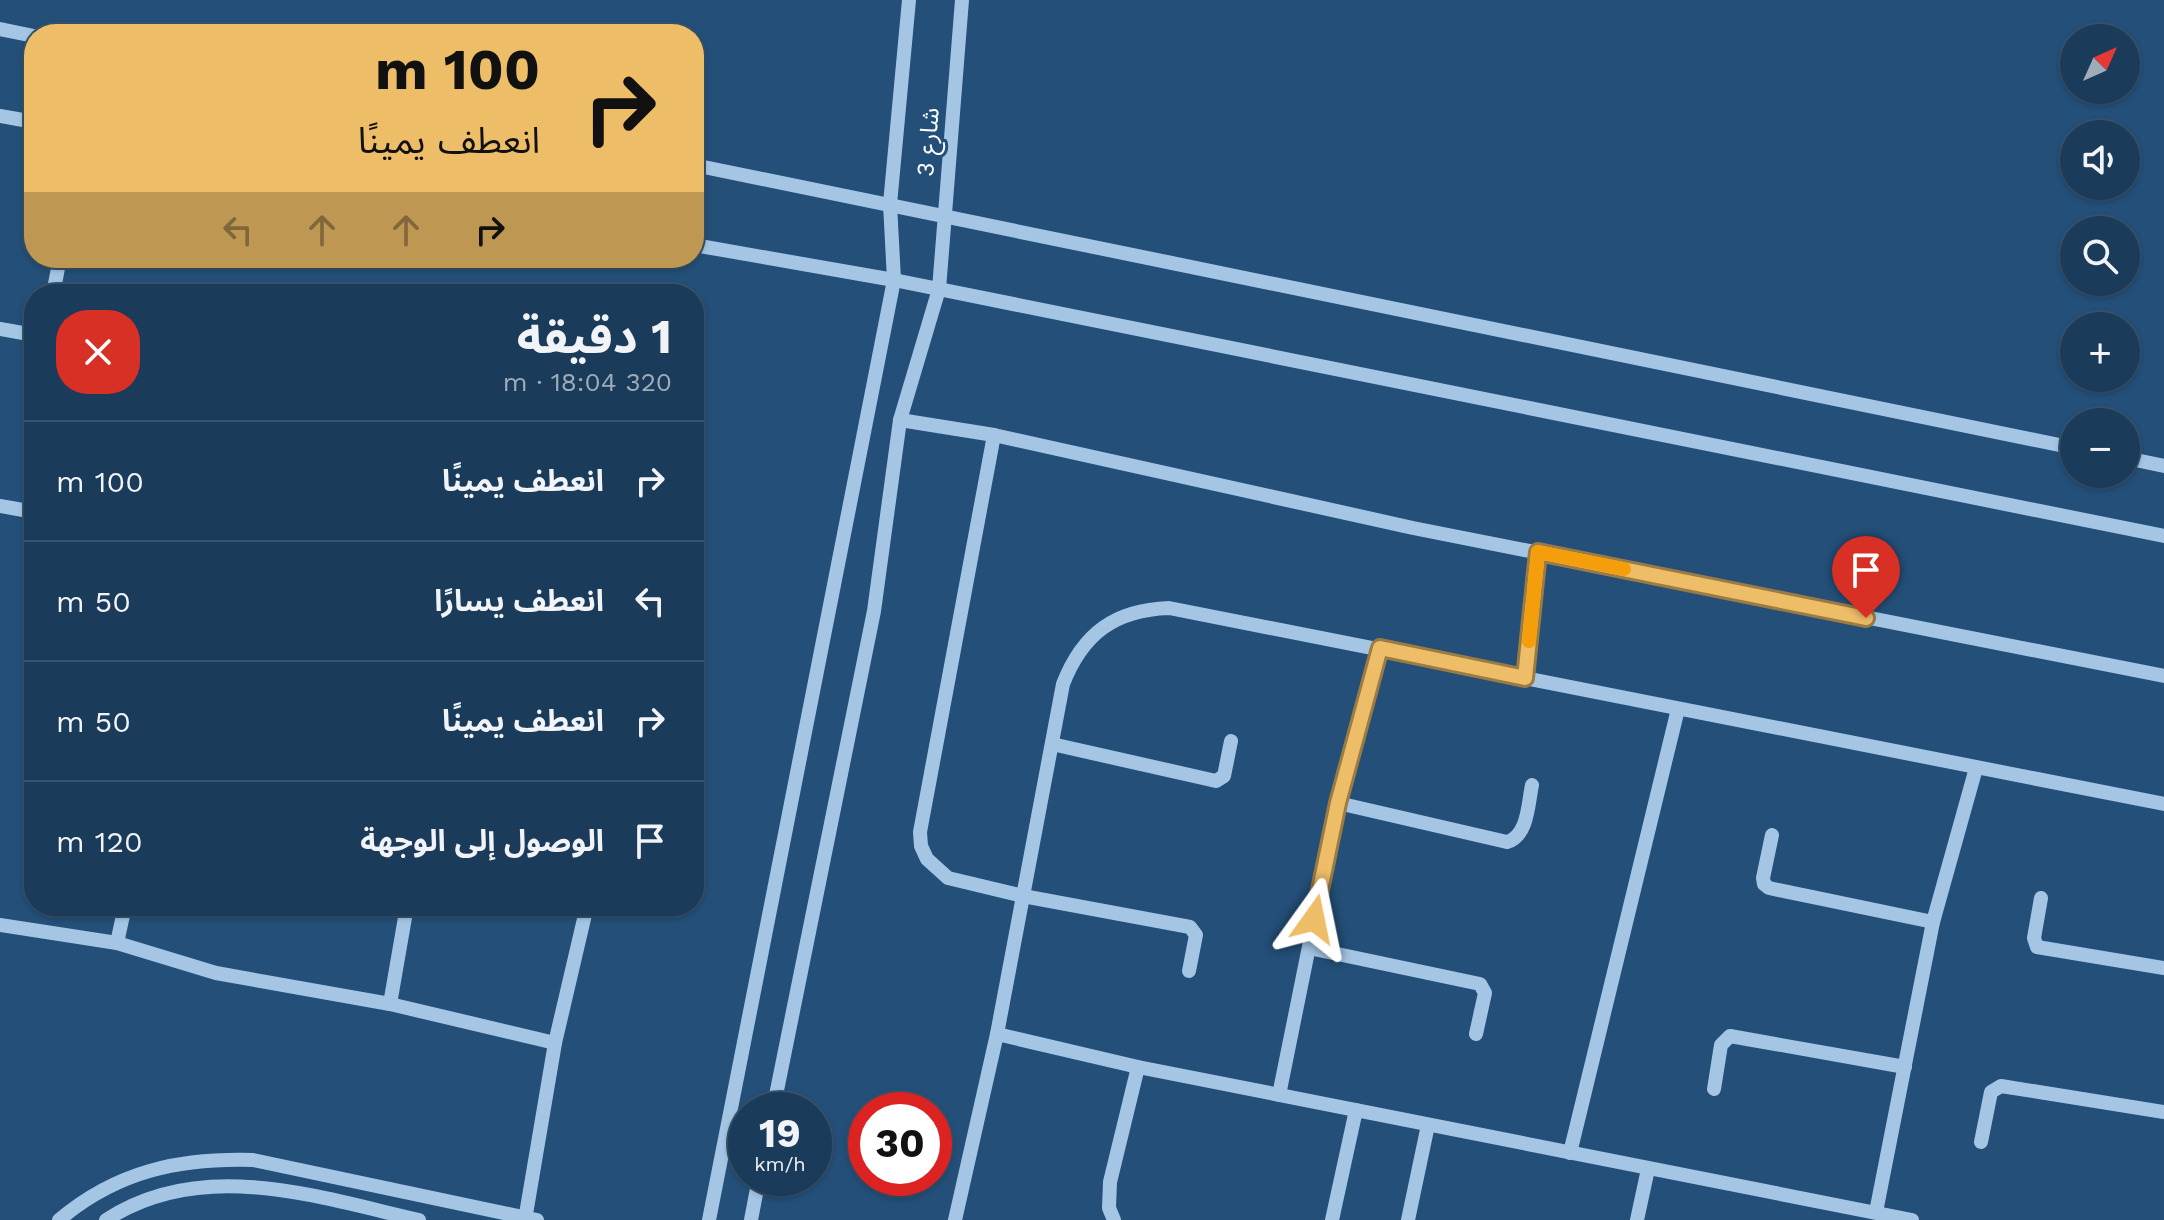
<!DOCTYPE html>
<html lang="ar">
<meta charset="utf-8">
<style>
:root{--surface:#1a3b5a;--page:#234260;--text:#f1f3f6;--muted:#9fadbb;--line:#385570}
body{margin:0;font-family:"Work Sans","Noto Sans Arabic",sans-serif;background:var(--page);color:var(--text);direction:rtl;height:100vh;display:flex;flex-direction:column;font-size:30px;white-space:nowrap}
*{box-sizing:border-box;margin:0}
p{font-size:26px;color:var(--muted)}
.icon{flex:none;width:44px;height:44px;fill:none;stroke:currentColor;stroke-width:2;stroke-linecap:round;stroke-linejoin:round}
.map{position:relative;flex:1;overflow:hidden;direction:ltr}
.sheet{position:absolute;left:24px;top:284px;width:680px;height:632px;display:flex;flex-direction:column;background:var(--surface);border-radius:32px;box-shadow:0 2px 6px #0004,0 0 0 2px var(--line);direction:rtl}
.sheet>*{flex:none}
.guide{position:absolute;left:24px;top:24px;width:680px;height:244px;border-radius:32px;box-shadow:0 2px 6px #0004,0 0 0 2px var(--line);direction:rtl;background:#eebd68;color:#111;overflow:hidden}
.needle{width:52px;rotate:45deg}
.controls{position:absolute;left:2060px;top:24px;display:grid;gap:16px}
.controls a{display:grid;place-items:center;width:80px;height:80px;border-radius:50%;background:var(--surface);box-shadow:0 2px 6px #0004,0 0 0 2px var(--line);font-size:40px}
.speed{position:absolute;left:728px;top:1092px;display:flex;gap:16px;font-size:40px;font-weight:700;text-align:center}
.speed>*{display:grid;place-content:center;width:104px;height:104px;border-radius:50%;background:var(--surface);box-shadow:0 2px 6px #0004,0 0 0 2px var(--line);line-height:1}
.speed small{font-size:20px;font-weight:400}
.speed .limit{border:12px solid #d22;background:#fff;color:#111}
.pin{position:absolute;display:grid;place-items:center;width:68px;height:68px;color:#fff;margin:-82px -34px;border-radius:50% 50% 50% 0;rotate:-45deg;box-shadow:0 0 8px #0007}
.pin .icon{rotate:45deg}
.me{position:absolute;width:88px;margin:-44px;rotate:12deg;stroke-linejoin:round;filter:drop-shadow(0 0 6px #0008)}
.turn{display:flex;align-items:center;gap:28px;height:168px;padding:0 32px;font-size:36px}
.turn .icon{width:104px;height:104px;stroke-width:2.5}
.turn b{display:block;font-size:56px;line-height:68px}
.lanes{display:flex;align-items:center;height:76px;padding:0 32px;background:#0003;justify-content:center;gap:40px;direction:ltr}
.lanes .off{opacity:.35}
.round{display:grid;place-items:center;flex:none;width:84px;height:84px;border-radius:32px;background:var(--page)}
.head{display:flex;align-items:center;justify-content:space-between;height:136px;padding:0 32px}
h1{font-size:48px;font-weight:700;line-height:60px}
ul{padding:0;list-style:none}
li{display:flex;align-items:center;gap:24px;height:120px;padding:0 32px;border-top:2px solid var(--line)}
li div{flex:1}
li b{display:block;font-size:30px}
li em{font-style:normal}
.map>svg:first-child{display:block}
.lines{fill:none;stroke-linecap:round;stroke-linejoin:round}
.minor{stroke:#a4c6e4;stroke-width:14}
.route-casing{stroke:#9b7b44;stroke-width:20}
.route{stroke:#eebd68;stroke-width:14}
.slow{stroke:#f59e0b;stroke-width:14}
.labels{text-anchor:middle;stroke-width:6;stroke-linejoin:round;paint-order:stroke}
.street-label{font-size:24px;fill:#fff;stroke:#234f78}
</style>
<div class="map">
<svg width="2164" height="1220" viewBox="0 0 2164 1220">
<rect width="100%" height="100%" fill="#234f78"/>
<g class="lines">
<g class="minor">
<polyline points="0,29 34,36"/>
<polyline points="0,116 34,122"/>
<path d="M694,165C1155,256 1614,356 2074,448"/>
<polyline points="694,245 894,280 2164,536"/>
<polyline points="53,294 60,258"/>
<polyline points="0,329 34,335"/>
<polyline points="900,420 994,435 1413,528 2164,676"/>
<polyline points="994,435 920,832 921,846 927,859 948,878 1023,896 1190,927 1196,935 1189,971"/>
<polyline points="2126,458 2164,466"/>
<polyline points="0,506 34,512"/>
<polyline points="1525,678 1538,552"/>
<polyline points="1052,744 1216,781 1224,776 1231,741"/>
<path d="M1338,803L1507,842C1528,836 1528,804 1532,785"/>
<polyline points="1772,835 1763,878 1764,884 1769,888 1933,922"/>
<polyline points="2041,898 2034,938 2037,947 2164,968"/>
<polyline points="0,925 117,943 216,973 390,1004 555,1043"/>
<polyline points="117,943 125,906"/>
<polyline points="1309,948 1480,984 1485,993 1476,1034"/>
<polyline points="390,1004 407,906"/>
<polyline points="997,1034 1138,1067 1912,1220"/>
<polyline points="1714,1089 1721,1045 1730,1036 1905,1067"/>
<polyline points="1279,1095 1338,803 1380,648"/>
<polyline points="773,1110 874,611 900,420 939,289 962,0"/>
<polyline points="1981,1142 1991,1092 2001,1086 2164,1112"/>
<polyline points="1570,1153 1678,709"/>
<polyline points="1876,1212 1933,922 1976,768"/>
<path d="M59,1220C117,1171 179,1158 253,1160L537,1220"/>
<path d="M106,1220C202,1157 317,1197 419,1220"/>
<polyline points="525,1220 555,1043 587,906"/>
<polyline points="709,1220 894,280 890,204 909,0"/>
<polyline points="751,1220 759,1178"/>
<path d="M955,1220L997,1034L1063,684C1083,633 1115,610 1169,608L2164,804"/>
<polyline points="1114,1220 1109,1208 1110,1182 1138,1067"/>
<polyline points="1332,1220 1356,1110"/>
<polyline points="1408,1220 1428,1125"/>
<polyline points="1637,1220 1648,1169"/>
</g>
</g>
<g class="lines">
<g class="route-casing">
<polyline id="route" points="1314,919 1338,803 1380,648 1525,678 1538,552 1866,618"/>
</g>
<use href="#route" class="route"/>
<polyline class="slow" points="1529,641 1538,552 1624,569"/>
</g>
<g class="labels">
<g class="street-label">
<text transform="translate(928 142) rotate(-85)" y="8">شارع 3</text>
</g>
</g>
</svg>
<div class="controls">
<a><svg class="needle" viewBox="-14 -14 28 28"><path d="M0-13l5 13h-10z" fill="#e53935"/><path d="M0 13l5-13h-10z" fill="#9fadbb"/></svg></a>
<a><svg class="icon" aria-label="sound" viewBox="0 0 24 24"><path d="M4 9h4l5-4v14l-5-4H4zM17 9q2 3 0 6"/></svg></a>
<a><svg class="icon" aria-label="search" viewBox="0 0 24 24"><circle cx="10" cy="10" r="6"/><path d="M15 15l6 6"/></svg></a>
<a>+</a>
<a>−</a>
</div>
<div class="speed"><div>19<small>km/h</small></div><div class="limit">30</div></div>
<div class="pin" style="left:1866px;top:618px;background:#d93025"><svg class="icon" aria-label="arrive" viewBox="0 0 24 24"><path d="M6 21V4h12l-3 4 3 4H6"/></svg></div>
<svg class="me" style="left:1314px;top:919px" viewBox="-20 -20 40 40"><path d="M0-17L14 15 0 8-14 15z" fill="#eebd68" stroke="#fff" stroke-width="4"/></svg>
<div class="guide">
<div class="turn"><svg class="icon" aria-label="right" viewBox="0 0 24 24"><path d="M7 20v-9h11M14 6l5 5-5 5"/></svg><div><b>100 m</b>انعطف يمينًا</div></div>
<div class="lanes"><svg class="icon off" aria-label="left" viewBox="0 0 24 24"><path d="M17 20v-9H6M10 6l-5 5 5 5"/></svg><svg class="icon off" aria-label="ahead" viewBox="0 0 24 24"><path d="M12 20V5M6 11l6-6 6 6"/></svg><svg class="icon off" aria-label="ahead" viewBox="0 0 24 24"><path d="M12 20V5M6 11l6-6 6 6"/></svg><svg class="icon" aria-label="right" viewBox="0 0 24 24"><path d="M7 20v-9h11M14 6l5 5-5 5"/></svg></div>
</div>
<section class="sheet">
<div class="head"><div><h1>1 دقيقة</h1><p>320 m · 18:04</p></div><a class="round" style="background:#d93025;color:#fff"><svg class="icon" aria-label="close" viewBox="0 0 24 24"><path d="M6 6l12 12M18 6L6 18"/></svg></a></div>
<ul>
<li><svg class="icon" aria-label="right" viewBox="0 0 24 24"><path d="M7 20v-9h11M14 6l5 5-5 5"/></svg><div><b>انعطف يمينًا</b></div><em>100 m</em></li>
<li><svg class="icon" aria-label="left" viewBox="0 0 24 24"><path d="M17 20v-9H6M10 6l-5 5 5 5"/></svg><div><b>انعطف يسارًا</b></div><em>50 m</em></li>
<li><svg class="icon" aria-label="right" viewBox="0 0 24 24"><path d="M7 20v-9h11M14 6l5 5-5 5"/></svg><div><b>انعطف يمينًا</b></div><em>50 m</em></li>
<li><svg class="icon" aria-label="arrive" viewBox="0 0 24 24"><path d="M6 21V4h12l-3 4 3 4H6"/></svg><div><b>الوصول إلى الوجهة</b></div><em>120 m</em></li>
</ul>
</section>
</div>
